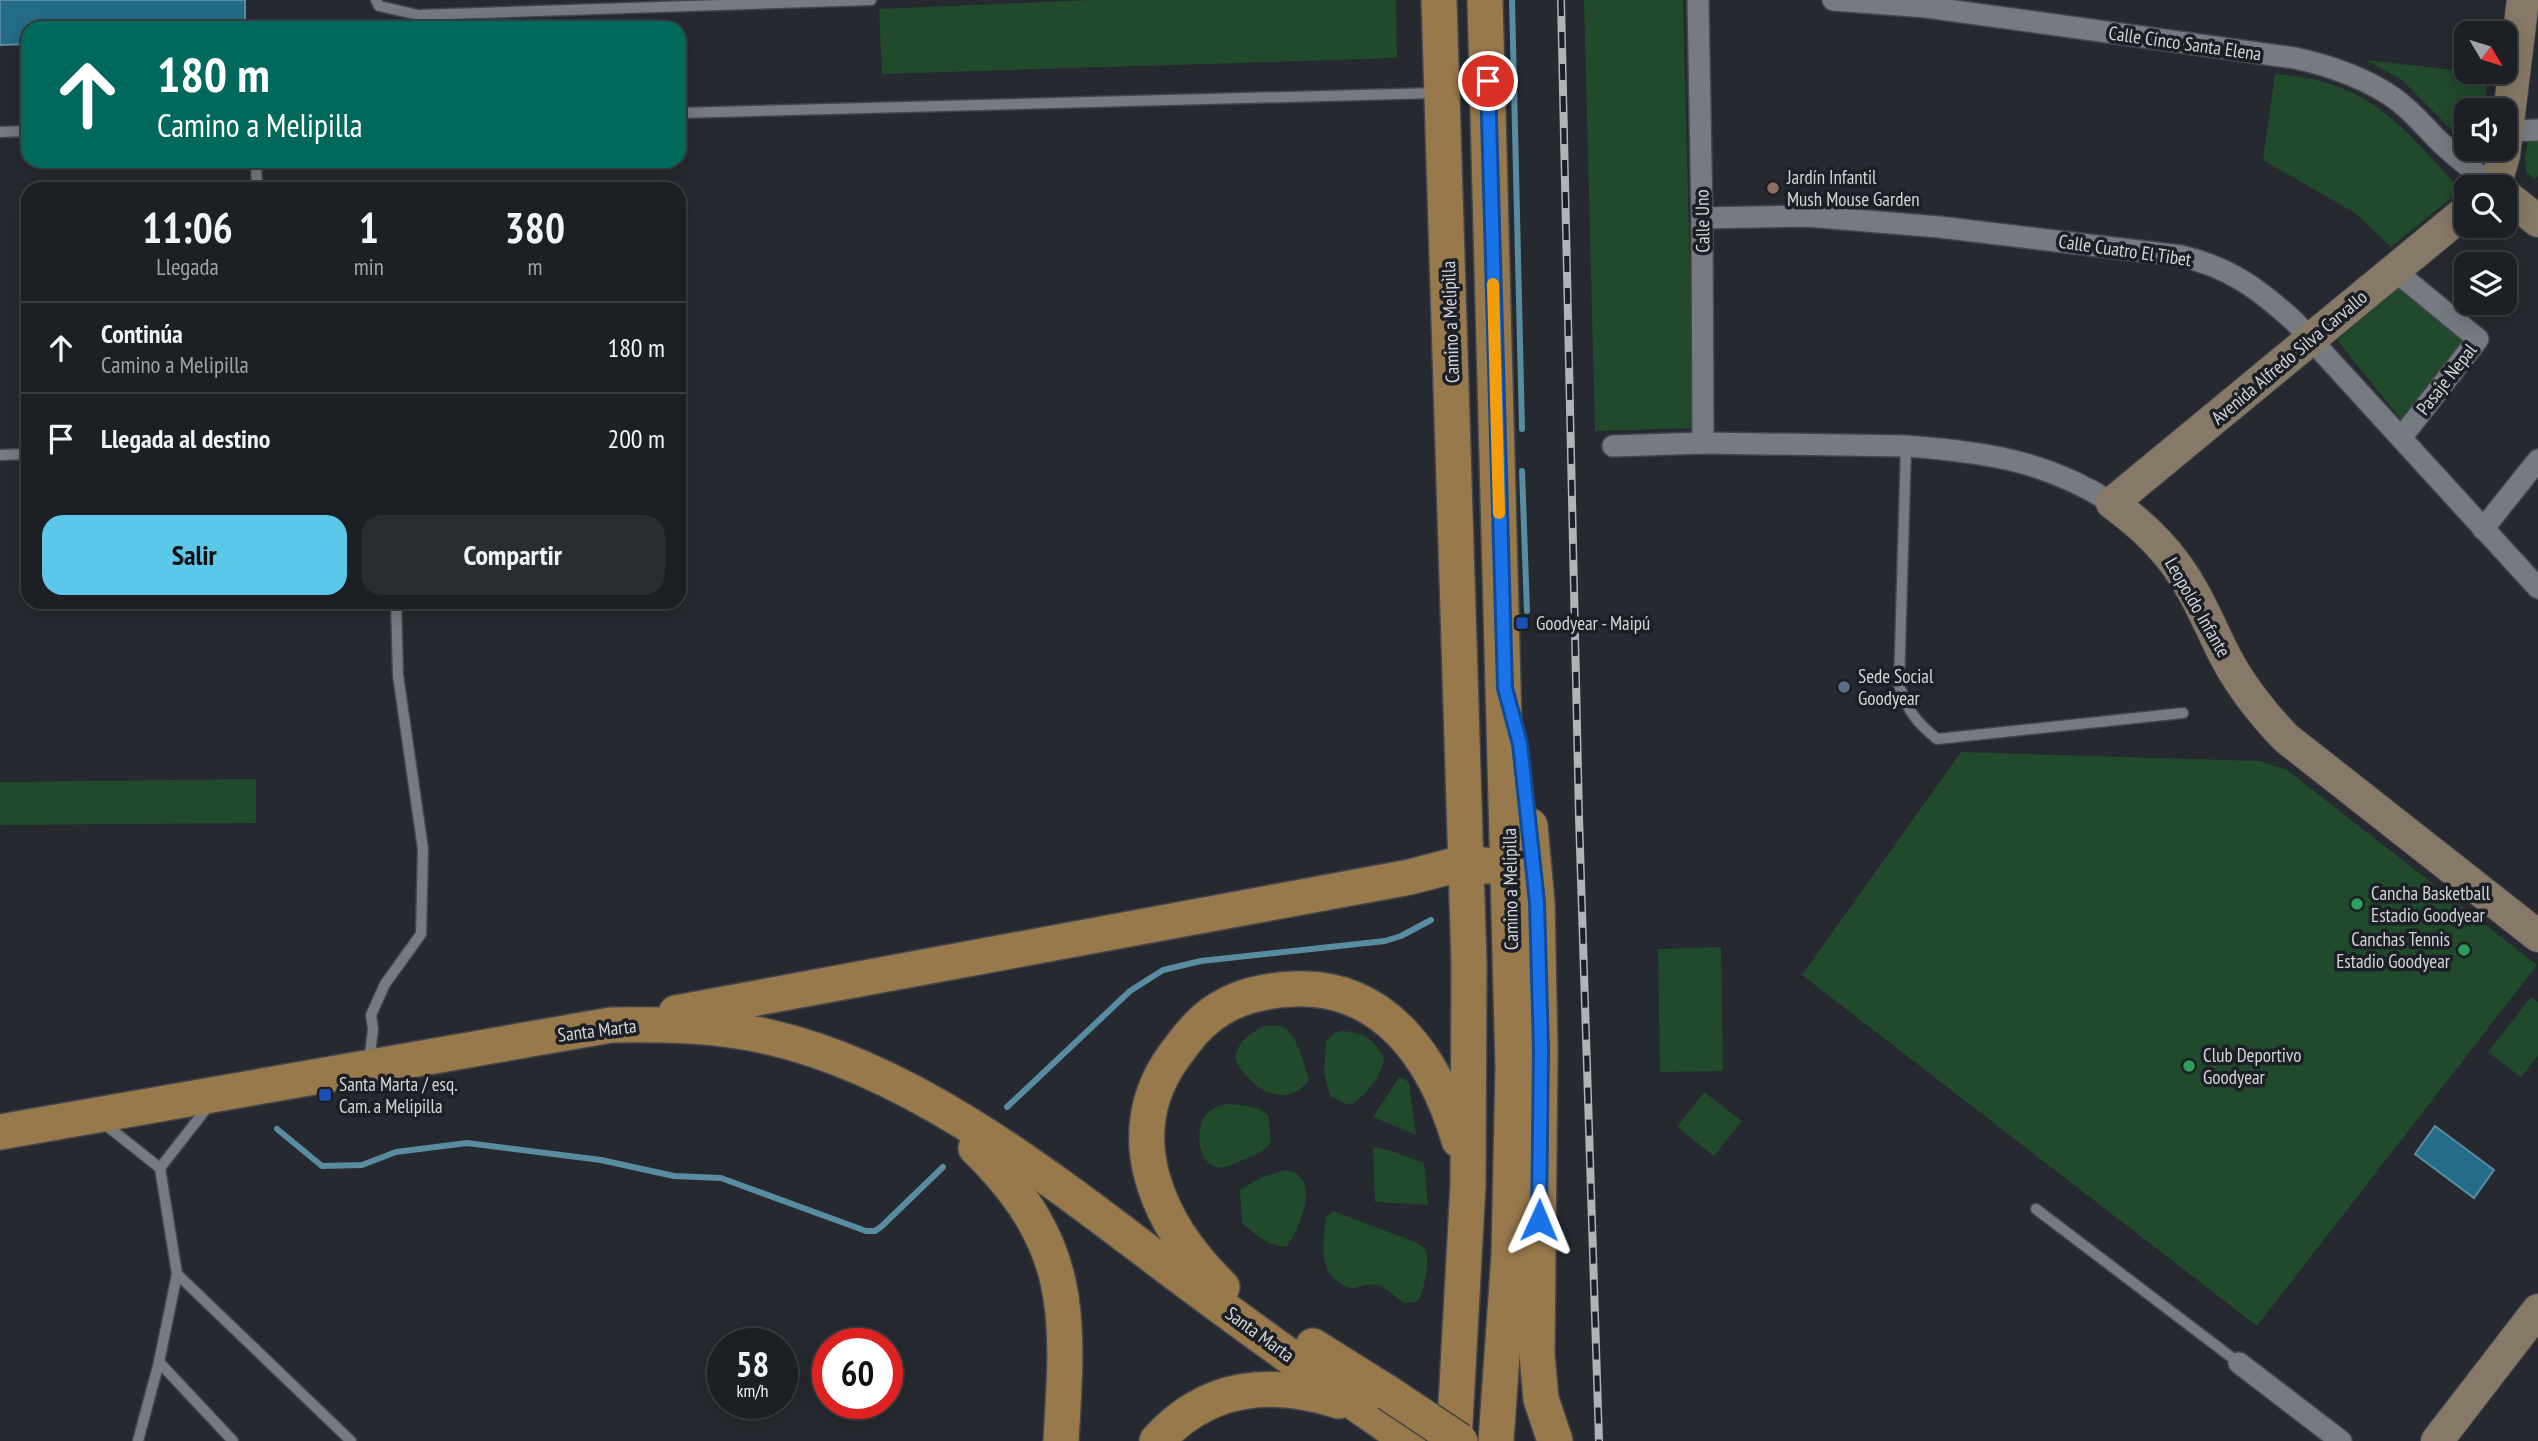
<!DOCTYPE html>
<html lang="es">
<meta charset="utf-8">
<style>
:root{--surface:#1c1f23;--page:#292c30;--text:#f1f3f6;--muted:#a0a2a6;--line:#3a3d41;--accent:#5cc7e8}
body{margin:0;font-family:"PT Sans Narrow",sans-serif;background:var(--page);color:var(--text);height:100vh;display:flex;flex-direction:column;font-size:26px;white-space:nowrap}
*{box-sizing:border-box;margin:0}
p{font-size:23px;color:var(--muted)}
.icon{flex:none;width:38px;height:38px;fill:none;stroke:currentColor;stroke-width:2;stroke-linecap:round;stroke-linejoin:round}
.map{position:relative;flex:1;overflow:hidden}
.panel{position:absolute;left:21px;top:182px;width:665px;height:427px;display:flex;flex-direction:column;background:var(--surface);border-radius:21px;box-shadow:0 4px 18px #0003,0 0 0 2px var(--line)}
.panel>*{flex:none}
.guide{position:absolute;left:21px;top:21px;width:665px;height:147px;border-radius:21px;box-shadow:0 4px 18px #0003,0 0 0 2px var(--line);background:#00695c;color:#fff;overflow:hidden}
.needle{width:46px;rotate:128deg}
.controls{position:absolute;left:2454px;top:21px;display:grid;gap:14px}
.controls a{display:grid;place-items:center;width:63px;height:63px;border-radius:14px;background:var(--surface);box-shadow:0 4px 18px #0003,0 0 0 2px var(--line);font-size:35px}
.speed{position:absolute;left:707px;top:1328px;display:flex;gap:14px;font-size:35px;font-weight:700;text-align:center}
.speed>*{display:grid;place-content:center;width:91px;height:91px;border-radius:50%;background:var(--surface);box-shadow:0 4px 18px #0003,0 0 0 2px var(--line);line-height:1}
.speed small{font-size:18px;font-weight:400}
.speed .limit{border:10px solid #d22;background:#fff;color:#111}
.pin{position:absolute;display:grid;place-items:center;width:60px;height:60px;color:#fff;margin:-30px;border:4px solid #fff;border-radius:50%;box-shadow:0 2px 7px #0007}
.me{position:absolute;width:77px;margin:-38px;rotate:1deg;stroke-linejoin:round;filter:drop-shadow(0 0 5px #0008)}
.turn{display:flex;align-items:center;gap:24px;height:147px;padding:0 21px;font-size:32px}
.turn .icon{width:91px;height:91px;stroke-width:2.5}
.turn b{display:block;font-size:49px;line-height:60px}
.eta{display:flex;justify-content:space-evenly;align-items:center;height:119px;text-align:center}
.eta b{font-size:42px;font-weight:700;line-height:49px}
.cta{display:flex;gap:14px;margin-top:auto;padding:14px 21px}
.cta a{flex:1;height:80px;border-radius:21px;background:var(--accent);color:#111;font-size:28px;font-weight:700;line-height:80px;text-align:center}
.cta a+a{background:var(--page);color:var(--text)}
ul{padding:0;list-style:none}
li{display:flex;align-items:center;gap:21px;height:91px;padding:0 21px;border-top:2px solid var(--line)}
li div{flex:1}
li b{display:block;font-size:26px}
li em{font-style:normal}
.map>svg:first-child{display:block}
.green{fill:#21492b}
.water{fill:#246c88;stroke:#588ca0;stroke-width:2}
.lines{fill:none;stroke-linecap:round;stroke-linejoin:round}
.stream{stroke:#588ca0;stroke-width:6}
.lane-casing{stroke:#424549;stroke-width:13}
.street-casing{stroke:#424549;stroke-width:24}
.secondary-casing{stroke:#424549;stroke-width:34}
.primary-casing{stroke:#424549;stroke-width:38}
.lane{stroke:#767a81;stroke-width:10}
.street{stroke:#767a81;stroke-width:21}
.secondary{stroke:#877967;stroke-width:32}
.primary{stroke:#98794c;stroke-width:35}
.rail-casing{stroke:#b0b3b7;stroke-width:8}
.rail{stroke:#1c2026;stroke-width:5;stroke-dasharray:16;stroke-linecap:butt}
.primary-bridge-casing{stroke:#424549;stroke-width:38;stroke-linecap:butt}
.primary-bridge{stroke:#98794c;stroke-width:35}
.route-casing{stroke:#114b97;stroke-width:18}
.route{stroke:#1a73e8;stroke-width:12}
.slow{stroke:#f59e0b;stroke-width:12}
.education-dot{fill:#8d6e63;stroke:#1c2026;stroke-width:2.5}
.transit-dot{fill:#1a4fb4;stroke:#1c2026;stroke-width:2.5}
.service-dot{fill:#5c6f8a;stroke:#1c2026;stroke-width:2.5}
.leisure-dot{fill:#2e9e5b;stroke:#1c2026;stroke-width:2.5}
.labels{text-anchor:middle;stroke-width:7;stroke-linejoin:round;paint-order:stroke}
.street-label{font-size:19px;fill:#d3d5d9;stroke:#1c2026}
.poi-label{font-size:19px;fill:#d3d5d9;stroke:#1c2026;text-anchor:start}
</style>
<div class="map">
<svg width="2538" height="1441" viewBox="0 0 2538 1441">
<rect width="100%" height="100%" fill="#26292f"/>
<g class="green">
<polygon points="1090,0 1396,0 1397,58 882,74 879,9"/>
<polygon points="1584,0 1683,0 1694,428 1595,431"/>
<polygon points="2366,60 2488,74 2484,110 2466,110 2466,144 2402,80"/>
<path d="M2275,74C2371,81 2400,125 2461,190L2391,247L2355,213L2263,160Z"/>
<polygon points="2528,135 2538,136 2538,176 2535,179 2526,172 2525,158"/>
<polygon points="2403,284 2468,337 2404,423 2337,340"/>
<polygon points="1961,752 2260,761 2287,770 2537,965 2257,1326 1802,975"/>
<polygon points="256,779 256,823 0,825 0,782"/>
<polygon points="1721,947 1723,1071 1660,1072 1658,949"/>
<polygon points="2531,997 2538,1002 2538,1056 2521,1077 2488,1052"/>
<path d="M1266,1026C1271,1026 1280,1025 1284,1028C1297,1034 1305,1067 1309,1080C1289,1106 1263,1095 1245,1074C1242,1070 1237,1065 1236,1060C1234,1044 1253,1030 1266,1026Z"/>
<path d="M1341,1031C1362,1032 1374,1039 1384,1058C1382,1075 1365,1098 1349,1105L1330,1096L1324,1073L1326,1041L1333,1034Z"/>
<polygon points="1399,1078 1404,1078 1409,1083 1416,1135 1373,1117"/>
<polygon points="1704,1092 1742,1121 1714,1156 1677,1127"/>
<path d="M1225,1104C1240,1105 1257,1105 1268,1115L1271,1142C1264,1152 1254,1155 1243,1160C1235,1163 1226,1169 1217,1167C1198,1163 1196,1134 1203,1119C1208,1110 1216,1107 1225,1104Z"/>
<polygon points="1373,1147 1389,1150 1424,1163 1428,1205 1375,1202"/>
<path d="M1285,1170C1323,1174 1300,1229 1287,1246C1268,1247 1256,1235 1242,1223L1240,1190L1260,1178Z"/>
<path d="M1333,1211L1415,1242C1416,1242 1424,1248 1425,1249C1431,1259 1424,1291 1418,1301L1404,1303C1382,1287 1380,1279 1353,1289C1317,1278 1322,1247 1326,1217Z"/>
</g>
<g class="water">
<polygon points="0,0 245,0 245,28 28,28 28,44 0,45"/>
<polygon points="2435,1126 2494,1170 2474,1198 2415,1154"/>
</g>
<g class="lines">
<g class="stream">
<polyline points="1512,0 1522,429"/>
<polyline points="1522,471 1527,611"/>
<polyline points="1007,1107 1130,991 1163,970 1201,961 1385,941 1401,936 1431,920"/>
<polyline points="277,1129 322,1166 362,1165 396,1152 467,1143 601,1160 674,1176 721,1178 866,1231 875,1231 882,1226 943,1167"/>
</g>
<g class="lane-casing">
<g id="lane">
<polyline points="376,0 379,6 418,15 871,0"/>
<polyline points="679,113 1436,93"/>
<polyline points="0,132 28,131"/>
<polyline points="256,161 257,189"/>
<path d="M1906,446L1899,685C1908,711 1916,722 1937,739L2183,713"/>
<polyline points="0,455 28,454"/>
<polyline points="369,1062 373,1029 371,1015 385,984 421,934 423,849 398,675 396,602"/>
<polyline points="102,1122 160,1168 177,1274 351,1441"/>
<polyline points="160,1168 210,1104"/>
<polyline points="2036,1209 2239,1363"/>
<polyline points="159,1362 233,1441"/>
<polyline points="138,1441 159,1362 177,1274"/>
</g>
</g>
<g class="street-casing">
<g id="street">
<polyline points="1698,0 1702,218 1703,443"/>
<path d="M1833,0L1926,7L2295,58C2331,66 2364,77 2394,98C2411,110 2423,125 2437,139C2455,157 2475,172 2495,187"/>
<polyline points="2507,131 2538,130"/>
<path d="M1702,218L1806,216L1939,227L2181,256C2229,267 2259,289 2295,322L2538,588"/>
<polyline points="2394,270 2478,339 2401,438"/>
<path d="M1613,446L1703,443L1906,446C1984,452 2045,460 2112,503"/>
<polyline points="2483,529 2538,460"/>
<polyline points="2239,1363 2341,1441"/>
</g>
</g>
<g class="secondary-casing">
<g id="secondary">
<polyline points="2495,187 2504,155 2523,0"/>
<polyline points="2504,194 2538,221"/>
<path d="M2466,211L2112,503C2137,521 2159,541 2177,566C2195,591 2207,619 2220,646C2236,680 2260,711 2286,738L2538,936"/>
<polyline points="2437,1441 2538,1310"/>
</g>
</g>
<g class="primary-casing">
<g id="primary">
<polyline points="1439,0 1469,963 1468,1185 1454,1441"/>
<polyline points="1485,0 1513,1067 1509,1255 1496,1441"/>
<polyline points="1530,826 1537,902 1540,1050 1537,1355 1541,1399 1555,1441"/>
<polyline points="676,1013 1410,877 1467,862 1488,866"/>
<path d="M0,1132L611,1025C664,1024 717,1025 769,1037C915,1070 1051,1179 1169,1268C1248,1327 1328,1385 1410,1441"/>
<path d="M976,1148C1074,1244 1069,1313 1061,1441"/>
<path d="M1222,1287C1159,1226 1116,1136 1174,1056C1187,1038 1200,1021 1218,1010C1241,995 1267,990 1294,989C1386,985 1436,1061 1459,1140"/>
<polyline points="1313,1346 1388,1393"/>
<path d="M1157,1441C1207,1385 1271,1379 1339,1401"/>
</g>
</g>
<use href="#lane" class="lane"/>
<use href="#street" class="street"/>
<use href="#secondary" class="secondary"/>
<use href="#primary" class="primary"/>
<g class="rail-casing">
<polyline id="rail" points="1561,0 1579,817 1599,1441"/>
</g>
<use href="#rail" class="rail"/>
<g class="primary-bridge-casing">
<polyline id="primary-bridge" points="1388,1393 1460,1441"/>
</g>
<use href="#primary-bridge" class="primary-bridge"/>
</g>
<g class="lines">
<g class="route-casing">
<polyline id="route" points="1488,81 1505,688 1520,744 1537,902 1541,1049 1539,1220"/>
</g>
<use href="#route" class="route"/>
<polyline class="slow" points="1493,284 1499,513"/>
</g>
<circle class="education-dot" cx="1773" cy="188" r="7"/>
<g class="transit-dot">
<rect x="1515" y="616" width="14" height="14" rx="3.5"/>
<rect x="318" y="1088" width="14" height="14" rx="3.5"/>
</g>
<circle class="service-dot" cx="1844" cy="687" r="7"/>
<g class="leisure-dot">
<circle cx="2357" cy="904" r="7"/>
<circle cx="2464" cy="950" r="7"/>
<circle cx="2189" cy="1066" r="7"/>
</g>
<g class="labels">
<g class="street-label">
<text transform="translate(2185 43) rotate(8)" y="7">Calle Cinco Santa Elena</text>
<text transform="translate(1702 221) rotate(-91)" y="7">Calle Uno</text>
<text transform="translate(2125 250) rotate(8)" y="7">Calle Cuatro El Tibet</text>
<text transform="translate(1450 322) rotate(-92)" y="7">Camino a Melipilla</text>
<text transform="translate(2289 357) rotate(-40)" y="7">Avenida Alfredo Silva Carvallo</text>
<text transform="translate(2446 379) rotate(-52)" y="7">Pasaje Nepal</text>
<text transform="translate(2198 607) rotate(60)" y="7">Leopoldo Infante</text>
<text transform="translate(1510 889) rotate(-91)" y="7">Camino a Melipilla</text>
<text transform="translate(597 1030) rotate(-7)" y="7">Santa Marta</text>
<text transform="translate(1260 1334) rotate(36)" y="7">Santa Marta</text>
</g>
<g class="poi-label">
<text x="1787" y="184">Jardín Infantil<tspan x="1787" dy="22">Mush Mouse Garden</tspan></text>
<text x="1536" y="630">Goodyear - Maipú</text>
<text x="1858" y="683">Sede Social<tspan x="1858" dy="22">Goodyear</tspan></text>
<text x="2371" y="900">Cancha Basketball<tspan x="2371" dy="22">Estadio Goodyear</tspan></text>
<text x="2450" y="946" text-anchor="end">Canchas Tennis<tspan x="2450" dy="22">Estadio Goodyear</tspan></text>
<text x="2203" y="1062">Club Deportivo<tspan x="2203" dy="22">Goodyear</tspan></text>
<text x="339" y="1091">Santa Marta / esq.<tspan x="339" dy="22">Cam. a Melipilla</tspan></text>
</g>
</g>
</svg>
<div class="controls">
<a><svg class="needle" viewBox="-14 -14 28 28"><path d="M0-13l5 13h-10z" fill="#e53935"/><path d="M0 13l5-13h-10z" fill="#a0a2a6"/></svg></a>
<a><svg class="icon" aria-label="sound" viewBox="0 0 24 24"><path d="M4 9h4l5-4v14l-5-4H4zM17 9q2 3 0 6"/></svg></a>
<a><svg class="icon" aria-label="search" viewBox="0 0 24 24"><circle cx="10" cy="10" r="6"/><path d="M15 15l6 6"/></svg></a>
<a><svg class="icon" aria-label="layers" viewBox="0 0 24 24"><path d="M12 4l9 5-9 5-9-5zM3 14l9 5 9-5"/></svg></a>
</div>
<div class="speed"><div>58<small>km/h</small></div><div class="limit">60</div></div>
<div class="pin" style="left:1488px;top:81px;background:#d93025"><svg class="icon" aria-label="arrive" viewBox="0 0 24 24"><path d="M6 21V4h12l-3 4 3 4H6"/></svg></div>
<svg class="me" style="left:1539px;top:1220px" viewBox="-20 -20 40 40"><path d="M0-17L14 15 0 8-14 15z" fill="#1a73e8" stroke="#fff" stroke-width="4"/></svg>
<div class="guide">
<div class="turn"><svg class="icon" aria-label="ahead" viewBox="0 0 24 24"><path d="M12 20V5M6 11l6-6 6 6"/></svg><div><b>180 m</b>Camino a Melipilla</div></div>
</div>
<section class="panel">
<div class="eta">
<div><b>11:06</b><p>Llegada</p></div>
<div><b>1</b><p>min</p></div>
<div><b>380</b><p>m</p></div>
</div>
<ul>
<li><svg class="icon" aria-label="ahead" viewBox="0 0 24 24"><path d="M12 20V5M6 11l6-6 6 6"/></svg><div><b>Continúa</b><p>Camino a Melipilla</p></div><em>180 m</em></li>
<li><svg class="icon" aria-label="arrive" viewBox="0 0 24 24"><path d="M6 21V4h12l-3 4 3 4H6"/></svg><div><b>Llegada al destino</b></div><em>200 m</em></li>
</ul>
<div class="cta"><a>Salir</a><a>Compartir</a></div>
</section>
</div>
